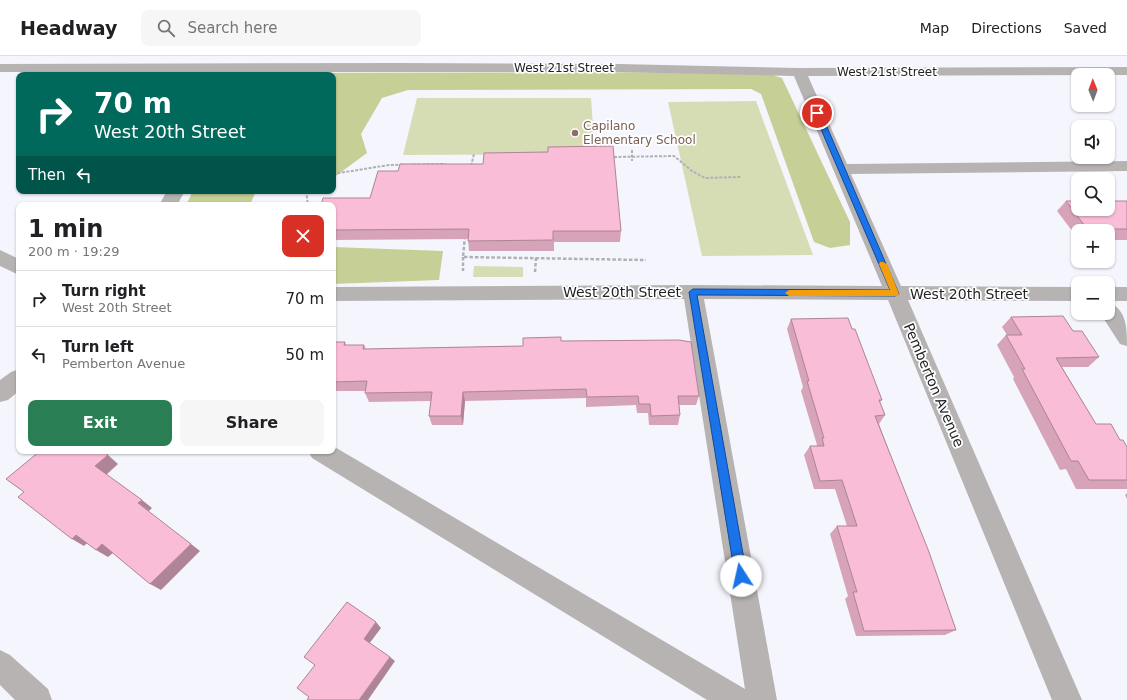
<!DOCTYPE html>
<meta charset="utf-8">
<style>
:root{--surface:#fff;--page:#f6f6f6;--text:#202124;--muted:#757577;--line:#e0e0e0;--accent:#297f53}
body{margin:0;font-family:"DejaVu Sans",sans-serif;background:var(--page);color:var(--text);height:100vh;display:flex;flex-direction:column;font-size:15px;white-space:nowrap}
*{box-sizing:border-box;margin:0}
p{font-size:13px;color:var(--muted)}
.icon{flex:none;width:22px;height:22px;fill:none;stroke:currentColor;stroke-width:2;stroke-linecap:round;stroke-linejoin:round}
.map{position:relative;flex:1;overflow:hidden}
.details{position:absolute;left:16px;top:146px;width:320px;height:252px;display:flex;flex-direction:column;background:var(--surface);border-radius:8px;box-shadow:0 1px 3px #0004}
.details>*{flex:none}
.guide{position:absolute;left:16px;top:16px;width:320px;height:122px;border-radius:8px;box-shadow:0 1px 3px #0004;background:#00695c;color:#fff;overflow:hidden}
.needle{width:26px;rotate:359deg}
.buttons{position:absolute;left:1071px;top:12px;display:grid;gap:8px}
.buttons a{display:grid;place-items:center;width:44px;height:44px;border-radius:8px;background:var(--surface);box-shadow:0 1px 3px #0004;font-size:20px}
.pin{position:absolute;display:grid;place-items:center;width:34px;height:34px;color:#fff;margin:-17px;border:2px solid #fff;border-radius:50%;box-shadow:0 1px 4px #0007}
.me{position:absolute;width:44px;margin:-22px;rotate:350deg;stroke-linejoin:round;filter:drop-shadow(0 0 3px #0008)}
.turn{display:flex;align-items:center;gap:14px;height:84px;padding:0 12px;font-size:18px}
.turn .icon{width:52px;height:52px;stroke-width:2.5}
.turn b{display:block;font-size:28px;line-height:34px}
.then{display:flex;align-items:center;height:38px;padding:0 12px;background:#0003;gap:8px;font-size:15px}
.round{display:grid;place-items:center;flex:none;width:42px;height:42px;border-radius:8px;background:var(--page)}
.summary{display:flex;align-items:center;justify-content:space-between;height:68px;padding:0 12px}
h1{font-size:24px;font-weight:700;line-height:30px}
.primary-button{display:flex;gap:8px;margin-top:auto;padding:8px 12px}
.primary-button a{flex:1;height:46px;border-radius:8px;background:var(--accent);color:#fff;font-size:16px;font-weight:700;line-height:46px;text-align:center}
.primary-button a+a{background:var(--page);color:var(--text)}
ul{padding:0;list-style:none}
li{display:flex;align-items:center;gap:12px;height:56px;padding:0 12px;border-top:1px solid var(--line)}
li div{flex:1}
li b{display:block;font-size:15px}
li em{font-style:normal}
header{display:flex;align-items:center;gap:24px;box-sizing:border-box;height:56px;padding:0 20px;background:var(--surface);border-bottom:1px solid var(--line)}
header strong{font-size:19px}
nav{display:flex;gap:22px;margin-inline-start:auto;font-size:14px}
.search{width:280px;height:36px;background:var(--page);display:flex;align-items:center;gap:10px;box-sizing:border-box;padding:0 14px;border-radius:8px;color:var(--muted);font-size:15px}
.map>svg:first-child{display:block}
.green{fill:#d6ddb5}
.forest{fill:#c6cf96}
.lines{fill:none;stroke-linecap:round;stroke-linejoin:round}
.path-far1{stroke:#b0b1b6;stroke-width:2;stroke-dasharray:3 1.5;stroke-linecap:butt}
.path{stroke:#b0b1b6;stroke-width:2.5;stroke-dasharray:3.5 2;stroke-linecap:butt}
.minor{fill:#b7b3b3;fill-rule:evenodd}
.wall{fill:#d6a3b9}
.shaded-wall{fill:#ae8496}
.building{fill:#f9bdd7;stroke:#ae8496}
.route{fill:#1a73e8;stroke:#114b97}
.slow{fill:#f59e0b}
.education-dot{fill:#8d6e63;stroke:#fff;stroke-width:1.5}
.labels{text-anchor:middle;stroke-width:3.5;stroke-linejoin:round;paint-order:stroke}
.far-street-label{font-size:12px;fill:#212224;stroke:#fff}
.far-education-label{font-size:12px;fill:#785e54;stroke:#fff;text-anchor:start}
.street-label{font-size:14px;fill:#212224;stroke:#fff}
</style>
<header>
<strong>Headway</strong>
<div class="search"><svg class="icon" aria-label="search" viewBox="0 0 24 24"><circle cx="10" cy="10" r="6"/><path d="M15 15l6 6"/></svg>Search here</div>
<nav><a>Map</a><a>Directions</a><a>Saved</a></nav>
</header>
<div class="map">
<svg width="1127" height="644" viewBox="0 0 1127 644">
<rect width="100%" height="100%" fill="#f5f6fd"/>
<g class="green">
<polygon points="417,42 591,42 595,98 403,99"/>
<polygon points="756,45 813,199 702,200 668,46"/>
<polygon points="474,210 523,211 523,221 473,221"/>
</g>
<g class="forest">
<polygon points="763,16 782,22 850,166 850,189 830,192 814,186 761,38 751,33 408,34 382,42 361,78 367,97 333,122 333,19 253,19 256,17"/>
<polygon points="193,135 256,135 250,149 186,149"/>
<polygon points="333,191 443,195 439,224 333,228"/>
</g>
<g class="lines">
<g class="path-far1">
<polyline points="632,94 632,105"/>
<polyline points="614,101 674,100 692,115 705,122 741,121"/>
<polyline points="471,110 474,98"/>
<polyline points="333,118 389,109 446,108"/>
<polyline points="306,135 308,149"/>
<polyline points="197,137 242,137"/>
</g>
<g class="path">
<polyline points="465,180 463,201 646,204"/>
<polyline points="463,201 463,215"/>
<polyline points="535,216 536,202"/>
</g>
<g class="minor">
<polygon points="396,7 619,8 799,12 1127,11 1127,19 808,20 847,108 1127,105 1127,115 851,118 901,230 1078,231 1078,245 908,244 1082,644 1052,644 888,244 704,243 777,644 707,644 312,402 308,395 333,395 333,390 745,633 684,243 333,245 333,231 693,229 882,230 794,20 619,16 0,16 0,8"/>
<polygon points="167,135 185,135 177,149 159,149"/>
<polygon points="0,194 19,203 19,219 0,210"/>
<rect x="1108" y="231" width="19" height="14"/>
<path d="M1108,246C1127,253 1127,273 1127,290L1120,288L1100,257H1108Z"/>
<polygon points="19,313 19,335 8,344 0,346 0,324 11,316"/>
<polygon points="0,594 10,599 48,633 52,644 15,644 0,629"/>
</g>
</g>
<g class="wall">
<polygon points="398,115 621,175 620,186 554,186 554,195 469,195 468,183 333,184 333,149 370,142"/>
<polygon points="1066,145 1127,145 1127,184 1108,184 1108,175 1078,175 1078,180 1076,180 1057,155"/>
<polygon points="1011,261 1073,275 1099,301 1088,311 1062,311 1096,368 1120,384 1127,391 1127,433 1076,433 1066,413 1060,414 1013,323 1014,321 997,289 1006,279 1007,279 1002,271"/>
<polygon points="791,263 852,273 882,344 880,346 885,359 879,368 956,574 945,579 856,580 845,543 848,540 830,478 837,470 847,470 835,433 814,433 804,399 810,390 816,390 817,389 801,335 803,331 787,273"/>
<polygon points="561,285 699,340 696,349 679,349 680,359 678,369 649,369 648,357 637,357 636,349 586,351 586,342 465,345 463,369 432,369 429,360 431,345 369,346 365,337 365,335 333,335 333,286 345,286 346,289 364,289 366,293 523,290"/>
<polygon points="1127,437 1127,443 1125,439"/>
</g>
<g class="shaded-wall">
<polygon points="463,336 465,345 463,369 461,360"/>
<polygon points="108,399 118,408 106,419 95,410"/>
<polygon points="142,444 152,452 149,455 138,447"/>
<polygon points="76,479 88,486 84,490 72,483"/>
<polygon points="102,488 114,496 108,501 96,494"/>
<polygon points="191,488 200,495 161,534 150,528"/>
<polygon points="376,566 381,572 369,588 364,583"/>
<polygon points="390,601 395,605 368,644 359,644"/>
</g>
<g class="building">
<polygon points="613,90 621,175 553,175 553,184 468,185 469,173 333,174 333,149 321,149 323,142 370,142 378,115 398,115 400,108 483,108 484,97 548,96 548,91"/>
<polygon points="1066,145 1078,145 1078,153 1108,153 1108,145 1127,145 1127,173 1113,173 1110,169 1085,170"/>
<polygon points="1063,260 1073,275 1082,275 1099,301 1056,302 1096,368 1111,368 1120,384 1123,384 1127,391 1127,424 1089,424 1078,405 1071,405 1022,313 1025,313 1006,279 1022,279 1011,261"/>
<polygon points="848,262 852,273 855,273 882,344 879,344 885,359 875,360 929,496 956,574 864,575 853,536 857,536 837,470 857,470 842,424 820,425 810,390 824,390 822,382 824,382 807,325 809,325 791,263"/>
<polygon points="561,281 561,285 679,284 691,286 699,340 678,340 680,359 651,360 650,348 639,348 638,340 587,341 586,333 463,336 461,360 429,360 432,336 365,337 367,325 333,326 333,286 345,286 344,289 364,289 363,293 523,290 523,282"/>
<polygon points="40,395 102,395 108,399 95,410 142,444 138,447 191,488 150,528 102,488 96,494 76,479 72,483 18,441 24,436 6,423"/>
<polygon points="347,546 376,566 364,583 390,601 359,644 307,644 309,641 297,632 315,609 304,601"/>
</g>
<polygon class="route" points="815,56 821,57 899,238 895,240 697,239 747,520 745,524 741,526 737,524 735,520 689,236 693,233 890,234 814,57"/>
<polygon class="slow" points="880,206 883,206 887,208 899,238 898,240 789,240 785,237 789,234 890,234 879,208"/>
<circle class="education-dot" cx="575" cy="77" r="4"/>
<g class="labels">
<g class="far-street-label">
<text x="564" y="16">West 21st Street</text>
<text x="887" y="20">West 21st Street</text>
</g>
<g class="far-education-label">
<text x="583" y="74">Capilano<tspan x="583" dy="14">Elementary School</tspan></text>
</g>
<g class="street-label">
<text x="622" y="241">West 20th Street</text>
<text x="969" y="243">West 20th Street</text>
<text transform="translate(934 329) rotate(67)" y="5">Pemberton Avenue</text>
</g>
</g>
</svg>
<div class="buttons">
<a><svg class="needle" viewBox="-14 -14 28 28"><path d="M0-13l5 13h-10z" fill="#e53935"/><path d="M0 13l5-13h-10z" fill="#757577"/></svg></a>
<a><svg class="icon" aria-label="sound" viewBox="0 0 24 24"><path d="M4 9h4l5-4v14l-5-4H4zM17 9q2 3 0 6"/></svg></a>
<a><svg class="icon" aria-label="search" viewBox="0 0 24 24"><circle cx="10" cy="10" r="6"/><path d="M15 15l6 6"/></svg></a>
<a>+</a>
<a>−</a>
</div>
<div class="pin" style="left:817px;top:57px;background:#d93025"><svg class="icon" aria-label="arrive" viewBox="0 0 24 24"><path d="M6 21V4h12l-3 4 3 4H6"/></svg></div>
<svg class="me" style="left:741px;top:520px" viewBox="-20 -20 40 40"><circle r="19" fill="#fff"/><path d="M0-13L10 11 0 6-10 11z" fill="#1a73e8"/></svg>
<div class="guide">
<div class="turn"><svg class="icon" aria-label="right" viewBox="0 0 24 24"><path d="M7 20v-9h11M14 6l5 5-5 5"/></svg><div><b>70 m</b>West 20th Street</div></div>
<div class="then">Then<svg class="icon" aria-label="left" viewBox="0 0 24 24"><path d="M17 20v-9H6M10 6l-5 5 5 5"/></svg></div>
</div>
<section class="details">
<div class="summary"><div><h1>1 min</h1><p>200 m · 19:29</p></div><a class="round" style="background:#d93025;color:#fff"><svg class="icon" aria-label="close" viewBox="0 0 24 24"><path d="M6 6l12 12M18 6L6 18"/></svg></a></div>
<ul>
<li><svg class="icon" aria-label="right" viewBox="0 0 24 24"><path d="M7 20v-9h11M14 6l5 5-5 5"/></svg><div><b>Turn right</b><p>West 20th Street</p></div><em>70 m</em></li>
<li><svg class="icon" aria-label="left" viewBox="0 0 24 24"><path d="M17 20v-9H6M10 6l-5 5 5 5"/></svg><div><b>Turn left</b><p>Pemberton Avenue</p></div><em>50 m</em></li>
</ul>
<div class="primary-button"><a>Exit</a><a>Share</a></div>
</section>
</div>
